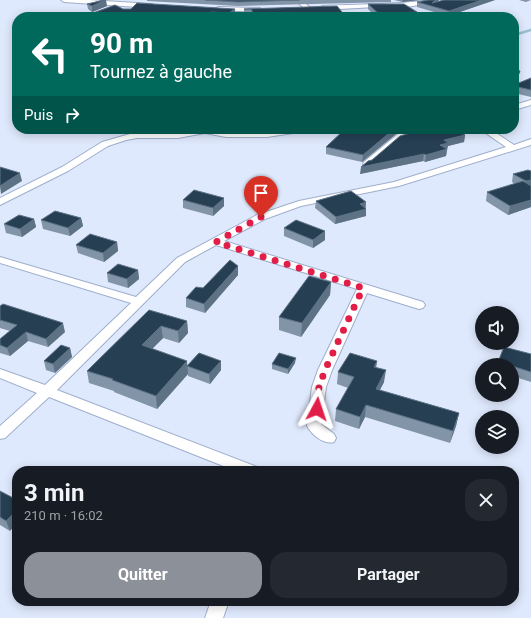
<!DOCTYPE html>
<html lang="fr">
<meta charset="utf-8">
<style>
:root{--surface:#171b24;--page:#242831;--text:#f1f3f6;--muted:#9ea1a6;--accent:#8c9099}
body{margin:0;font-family:Roboto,sans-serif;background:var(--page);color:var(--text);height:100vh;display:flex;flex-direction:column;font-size:15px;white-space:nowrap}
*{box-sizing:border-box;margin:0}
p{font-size:13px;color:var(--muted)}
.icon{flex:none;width:22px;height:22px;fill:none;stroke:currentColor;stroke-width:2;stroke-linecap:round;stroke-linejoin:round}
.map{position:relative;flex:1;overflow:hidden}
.details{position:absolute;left:12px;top:466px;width:507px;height:140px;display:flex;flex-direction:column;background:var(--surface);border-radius:16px;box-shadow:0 2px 10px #0003}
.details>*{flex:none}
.top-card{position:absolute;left:12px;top:12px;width:507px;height:122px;border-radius:16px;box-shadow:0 2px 10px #0003;background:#00695c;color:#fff;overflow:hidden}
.fabs{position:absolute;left:475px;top:306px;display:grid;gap:8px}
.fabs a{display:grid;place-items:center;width:44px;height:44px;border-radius:50%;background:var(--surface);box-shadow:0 2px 10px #0003;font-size:20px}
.pin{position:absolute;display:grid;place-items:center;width:34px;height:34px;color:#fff;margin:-41px -17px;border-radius:50% 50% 50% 0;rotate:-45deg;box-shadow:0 0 4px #0007}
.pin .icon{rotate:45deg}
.me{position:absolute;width:44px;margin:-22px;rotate:5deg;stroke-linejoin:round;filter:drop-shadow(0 0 3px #0008)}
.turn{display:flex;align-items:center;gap:14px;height:84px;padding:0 12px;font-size:18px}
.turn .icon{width:52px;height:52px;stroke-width:2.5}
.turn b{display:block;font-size:28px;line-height:34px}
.then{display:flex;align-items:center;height:38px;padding:0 12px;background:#0003;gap:8px;font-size:15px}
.round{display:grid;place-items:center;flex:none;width:42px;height:42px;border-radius:16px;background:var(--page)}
.headline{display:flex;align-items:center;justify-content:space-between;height:68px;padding:0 12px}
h1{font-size:24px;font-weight:700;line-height:30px}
.action{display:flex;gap:8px;margin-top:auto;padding:8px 12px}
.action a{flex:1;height:46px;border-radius:16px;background:var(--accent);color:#fff;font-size:16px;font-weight:700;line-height:46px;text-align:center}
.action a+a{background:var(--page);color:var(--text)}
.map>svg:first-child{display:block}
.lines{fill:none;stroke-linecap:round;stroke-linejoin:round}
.stream{stroke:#9abfcf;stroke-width:2.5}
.minor-casing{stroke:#9eaecc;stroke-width:2}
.minor{fill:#fff;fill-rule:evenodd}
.wall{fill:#8294a8}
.shaded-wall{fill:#5e7286}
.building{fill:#263f53;stroke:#5e7286}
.route{stroke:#e11d48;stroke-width:7;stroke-dasharray:0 12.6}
</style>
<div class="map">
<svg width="531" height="618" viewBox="0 0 531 618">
<rect width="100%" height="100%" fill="#dfe9fd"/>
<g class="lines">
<polyline class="stream" points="514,35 531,30"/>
<g class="minor-casing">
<g id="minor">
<polygon points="61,0 89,0 152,4 155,6 152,8 64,2"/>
<polygon points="294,0 301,0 312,9 307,10"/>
<path d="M431,0H445L402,8L376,7L322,10L319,8L322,6C358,4 395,5 431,0Z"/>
<polygon points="218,7 260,8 263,10 260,12 216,10 215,9"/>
<polygon points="109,8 111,9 111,11 91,17 81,17"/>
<polygon points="531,100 531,105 514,110 514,105"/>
<path d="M202,129C210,129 218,131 226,131C254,133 282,129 310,129L306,131L267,137H226L205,133L178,138H137L126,140L108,146L68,171L0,205V198L62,167L102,142L137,132H178Z"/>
<polygon points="404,129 413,129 370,166 364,166 363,164 364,162"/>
<path d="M480,129H490L514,145L531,139V145L399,186L301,206L265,219L224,241L423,302L425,305L423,308L419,309L367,293L332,370L326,387L321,424L334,434L336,438L334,442C324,445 312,435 307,426L312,387L318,370L357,289L216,245L185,262L57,390L257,467L260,471H236L49,397L5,438L0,439V426L37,393L0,378V369L45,385L131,303L0,263V257L136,297L177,258L257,215L299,201L394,182L506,147Z"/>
<polygon points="211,601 229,601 223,618 205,618"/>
</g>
</g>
<use href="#minor" class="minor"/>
</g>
<g class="wall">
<polygon points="147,0 391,0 391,2 238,6 147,1"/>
<polygon points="394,0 420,0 402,2"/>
<polygon points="444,0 495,0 448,16 417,7 417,2 438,2"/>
<polygon points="519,0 531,0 526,2"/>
<polygon points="87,4 107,6 92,12 88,9"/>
<polygon points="368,4 417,12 417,17 376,17 368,9"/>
<polygon points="337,6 346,17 253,17 251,14 244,13 244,9"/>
<polygon points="123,9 235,13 230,17 91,17"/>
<polygon points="514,70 520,71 518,77 516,84 531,78 531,97 514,93"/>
<polygon points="402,129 362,162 326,154 326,147"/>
<polygon points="465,135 464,142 448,146 446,156 425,162 423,161 360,174 372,160"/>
<polygon points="528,170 531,207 508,215 486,201 487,192 515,184 512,182 513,174"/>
<polygon points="224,198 224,206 213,216 183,208 183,200"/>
<polygon points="316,201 366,202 366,216 335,224 315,208"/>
<polygon points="81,218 83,226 70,236 43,229 41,220"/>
<polygon points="34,219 36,227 22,237 6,233 4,224"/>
<polygon points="284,228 325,231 325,240 313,248 284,236"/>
<polygon points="117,242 118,251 104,262 78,253 76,245"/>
<polygon points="238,266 238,275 205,313 186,307 186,298 203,288"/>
<polygon points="138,270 139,279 128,288 108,282 107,273"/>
<polygon points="331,282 330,295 301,337 279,330 279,317"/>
<polygon points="0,306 65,332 48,347 28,341 10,356 0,353 0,339 10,331 0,328"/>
<polygon points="149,310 187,321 188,333 179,343 163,338 152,349 188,366 221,361 221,370 210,384 188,376 188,374 157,409 114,392 114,391 89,383 87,371"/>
<polygon points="70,348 72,357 55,373 46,370 44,361"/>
<polygon points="531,354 531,382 512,376 512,365 498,365 498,362"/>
<polygon points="377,361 376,368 384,382 380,390 459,413 456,426 450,443 365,417 359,429 335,421 336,409 348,388 337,384 338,372"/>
<polygon points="295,363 288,374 272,369 272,364"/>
<polygon points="0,491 10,531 0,525"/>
</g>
<g class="shaded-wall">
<polygon points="106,0 107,6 92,12 92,6"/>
<polygon points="403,0 420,0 402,2"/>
<polygon points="436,0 439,0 438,3 432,3"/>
<polygon points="482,0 495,0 448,16 449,11"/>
<polygon points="235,9 235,13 230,17 229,17 229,13"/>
<polygon points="211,12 211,17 207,17"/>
<polygon points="520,71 515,86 514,85"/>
<polygon points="394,129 402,129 362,162 363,155"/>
<polygon points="465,135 464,142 448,146 447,149 440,145 444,140"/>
<polygon points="447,149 446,156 425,162 426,155"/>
<polygon points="424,154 423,161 360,174 361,167"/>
<polygon points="20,173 22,181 1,194 0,186"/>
<polygon points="531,180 531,187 525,189 526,181"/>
<polygon points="224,198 224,206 213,216 213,208"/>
<polygon points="531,200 531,207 508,215 510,206"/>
<polygon points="366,202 365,209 366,209 366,216 335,224 336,217 360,204"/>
<polygon points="81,218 83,226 70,236 68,228"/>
<polygon points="34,219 36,227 22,237 20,229"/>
<polygon points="325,231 325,240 313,248 313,240"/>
<polygon points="117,242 118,251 104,262 103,253"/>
<polygon points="238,266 238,275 205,313 204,304"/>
<polygon points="138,270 139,279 128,288 127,279"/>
<polygon points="331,282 330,295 301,337 302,323"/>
<polygon points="187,321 188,333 179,343 178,331"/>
<polygon points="63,323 65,332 48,347 46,339"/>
<polygon points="161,326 163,338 144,357 142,345"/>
<polygon points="26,332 28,341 10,356 7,348"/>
<polygon points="70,348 72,357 55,373 53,364"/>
<polygon points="296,358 295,363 288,374 288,369"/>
<polygon points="187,361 188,374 157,409 156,396"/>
<polygon points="221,361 221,370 210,384 209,374"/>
<polygon points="377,361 375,373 374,367"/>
<polygon points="386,370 384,382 374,401 376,389"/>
<polygon points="366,405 365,417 359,429 360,417"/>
<polygon points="459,413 456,426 450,443 453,431"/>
<polygon points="17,510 17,523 10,531 6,521"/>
</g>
<g class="building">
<polygon points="104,0 106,0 92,6 87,4"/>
<polygon points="205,0 300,0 238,2"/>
<polygon points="428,0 436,0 432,3 444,0 482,0 449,11 417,2"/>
<polygon points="137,3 235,9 229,13 211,12 207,17 91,17 96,12 115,5 123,9 131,9"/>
<polygon points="368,4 404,4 417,12 379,14"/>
<polygon points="337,6 346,17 255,17 251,9 244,9"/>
<polygon points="514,70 520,71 514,85 531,78 531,90 514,86"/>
<polygon points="345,129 394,129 363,155 326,147"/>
<polygon points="423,129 455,129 465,135 444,140 448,143 440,145 447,149 426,155 424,154 361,167 368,161 372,160 400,136"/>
<polygon points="0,167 20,173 0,186"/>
<polygon points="528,170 531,171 531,180 526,181 513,174"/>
<polygon points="523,181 531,186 531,200 510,206 487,192"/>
<polygon points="194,190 224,198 213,208 183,200"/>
<polygon points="351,191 366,202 360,204 366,209 336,217 316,201"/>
<polygon points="55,211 81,218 68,228 41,220"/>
<polygon points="19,215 34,219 20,229 4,224"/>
<polygon points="296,220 325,231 313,240 284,228"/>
<polygon points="90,234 117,242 103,253 76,245"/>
<polygon points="230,260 238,266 204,304 186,298 196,287 203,288"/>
<polygon points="118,264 138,270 127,279 107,273"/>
<polygon points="309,276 331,282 302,323 279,317"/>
<polygon points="3,304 63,323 46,339 26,332 7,348 0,345 0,339 17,325 0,320 0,306"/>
<polygon points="149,310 187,321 178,331 161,326 142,345 187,361 156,396 112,380 113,379 87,371"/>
<polygon points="61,345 70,348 53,364 44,361"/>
<polygon points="504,347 531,354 531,372 512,366 512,365 508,365 498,362"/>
<polygon points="199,353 221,361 209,374 187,366"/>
<polygon points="279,353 296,358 288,369 272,364"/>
<polygon points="350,353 377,361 374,367 386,370 376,389 459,413 453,431 366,405 360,417 336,409 354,377 338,372"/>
<polygon points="0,491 17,500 17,510 6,521 0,517"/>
</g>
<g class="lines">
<polyline class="route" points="261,217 216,242 363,288 325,370 319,387 317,409"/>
</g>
</svg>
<div class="fabs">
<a><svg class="icon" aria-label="sound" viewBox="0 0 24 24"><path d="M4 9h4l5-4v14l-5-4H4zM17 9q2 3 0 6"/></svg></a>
<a><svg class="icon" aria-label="search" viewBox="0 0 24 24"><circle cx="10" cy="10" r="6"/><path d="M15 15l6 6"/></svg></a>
<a><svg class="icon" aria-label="layers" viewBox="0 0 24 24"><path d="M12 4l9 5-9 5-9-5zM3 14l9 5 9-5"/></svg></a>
</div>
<div class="pin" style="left:261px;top:217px;background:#d93025"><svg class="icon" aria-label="arrive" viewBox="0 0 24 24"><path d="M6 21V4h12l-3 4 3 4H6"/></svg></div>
<svg class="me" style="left:317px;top:409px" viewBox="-20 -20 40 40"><path d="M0-17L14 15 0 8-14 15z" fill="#e11d48" stroke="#fff" stroke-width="4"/></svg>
<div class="top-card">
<div class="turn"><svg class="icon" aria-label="left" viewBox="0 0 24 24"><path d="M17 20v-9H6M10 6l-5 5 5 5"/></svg><div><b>90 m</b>Tournez à gauche</div></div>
<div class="then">Puis<svg class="icon" aria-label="right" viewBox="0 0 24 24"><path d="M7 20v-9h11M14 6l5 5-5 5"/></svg></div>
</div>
<section class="details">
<div class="headline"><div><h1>3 min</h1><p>210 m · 16:02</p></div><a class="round"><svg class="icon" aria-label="close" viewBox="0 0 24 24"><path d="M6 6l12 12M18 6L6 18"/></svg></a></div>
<div class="action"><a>Quitter</a><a>Partager</a></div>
</section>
</div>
